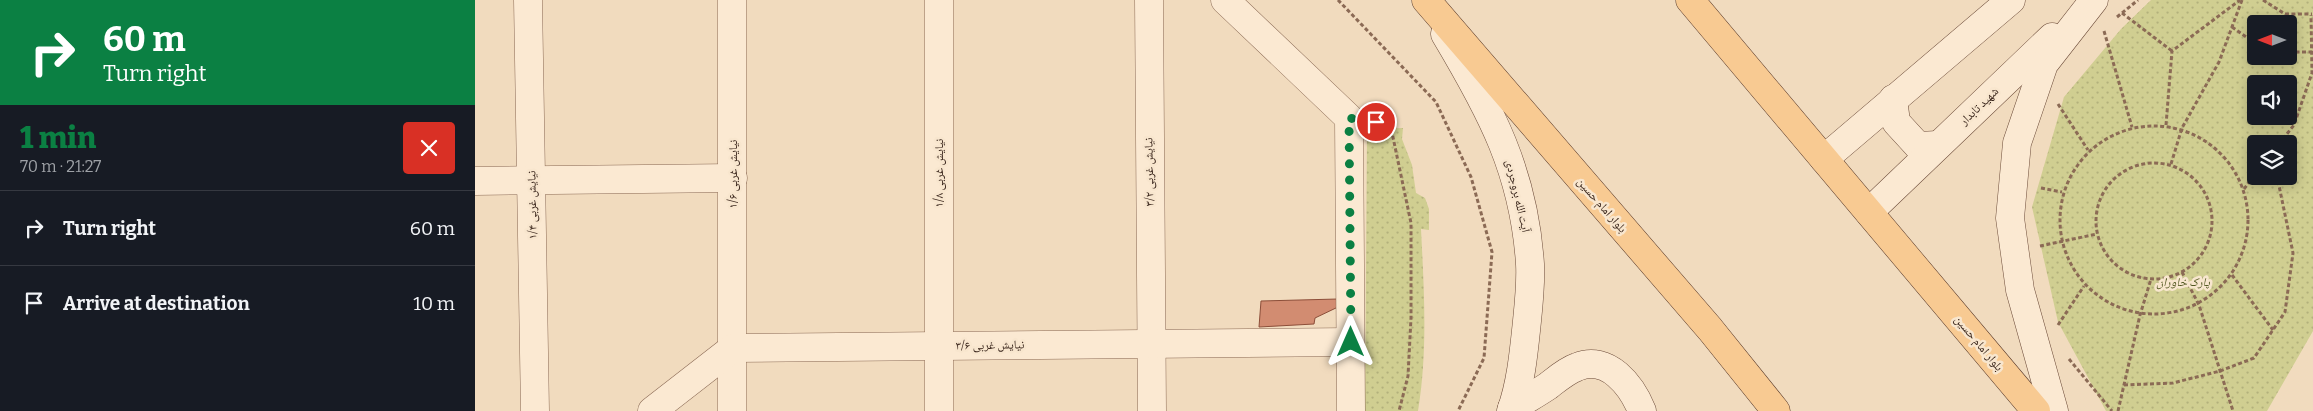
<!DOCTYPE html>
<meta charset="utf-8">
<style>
:root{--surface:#171b24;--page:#20242c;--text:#f1f3f6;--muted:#9ea1a6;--line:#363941;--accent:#0b8043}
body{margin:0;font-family:Bitter,"Noto Naskh Arabic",serif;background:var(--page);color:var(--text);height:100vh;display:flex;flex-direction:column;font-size:19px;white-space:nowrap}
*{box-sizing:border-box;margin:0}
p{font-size:16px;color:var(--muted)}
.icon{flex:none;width:28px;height:28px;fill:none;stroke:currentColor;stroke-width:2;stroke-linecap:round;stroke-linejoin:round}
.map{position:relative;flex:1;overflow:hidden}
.sheet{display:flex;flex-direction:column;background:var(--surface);width:475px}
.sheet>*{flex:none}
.top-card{background:#0b8043;color:#fff;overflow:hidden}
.needle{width:32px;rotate:270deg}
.fabs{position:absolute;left:1772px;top:15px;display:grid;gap:10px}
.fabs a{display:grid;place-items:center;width:50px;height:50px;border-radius:5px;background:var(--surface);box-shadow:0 2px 12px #0003;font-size:25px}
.pin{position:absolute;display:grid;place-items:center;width:42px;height:42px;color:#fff;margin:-21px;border:2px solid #fff;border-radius:50%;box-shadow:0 1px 5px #0007}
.me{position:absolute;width:55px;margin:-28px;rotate:0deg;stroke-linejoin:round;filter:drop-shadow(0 0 4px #0008)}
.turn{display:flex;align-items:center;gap:18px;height:105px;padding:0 20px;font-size:22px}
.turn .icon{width:65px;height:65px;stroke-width:2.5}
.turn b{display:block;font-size:35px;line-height:42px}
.round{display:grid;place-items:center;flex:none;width:52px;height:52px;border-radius:5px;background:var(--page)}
.headline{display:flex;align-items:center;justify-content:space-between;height:85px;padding:0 20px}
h1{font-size:30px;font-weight:800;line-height:38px;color:var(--accent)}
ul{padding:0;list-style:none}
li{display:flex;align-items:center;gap:15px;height:75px;padding:0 20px;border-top:1px solid var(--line)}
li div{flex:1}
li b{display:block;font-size:19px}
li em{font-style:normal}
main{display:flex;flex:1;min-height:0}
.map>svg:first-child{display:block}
.park{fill:url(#park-dots);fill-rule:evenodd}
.building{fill:#d28c71;stroke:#8c4e39}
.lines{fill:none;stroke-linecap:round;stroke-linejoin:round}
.street-casing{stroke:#8b6a55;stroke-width:29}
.secondary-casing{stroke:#6c4b39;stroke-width:29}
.primary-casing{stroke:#58392a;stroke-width:29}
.path{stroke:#8b6a55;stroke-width:3;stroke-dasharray:4 2.5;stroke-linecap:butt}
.street{stroke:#fbe9d2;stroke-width:28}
.secondary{stroke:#fbe9d2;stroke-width:28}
.primary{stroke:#f8ca92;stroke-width:28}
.route{stroke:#0b8043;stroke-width:9;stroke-dasharray:0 16.2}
.labels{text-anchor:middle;stroke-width:5;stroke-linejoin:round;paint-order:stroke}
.street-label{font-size:12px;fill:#39251b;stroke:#f8e6ce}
.park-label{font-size:12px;font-style:italic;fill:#515720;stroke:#f8e6ce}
</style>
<main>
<section class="sheet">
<div class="top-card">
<div class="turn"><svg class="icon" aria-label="right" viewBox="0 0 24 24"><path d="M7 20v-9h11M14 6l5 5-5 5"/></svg><div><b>60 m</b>Turn right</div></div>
</div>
<div class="headline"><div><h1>1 min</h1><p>70 m · 21:27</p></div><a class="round" style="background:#d93025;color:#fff"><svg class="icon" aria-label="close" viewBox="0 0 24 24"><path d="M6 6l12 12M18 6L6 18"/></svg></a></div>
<ul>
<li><svg class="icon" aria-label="right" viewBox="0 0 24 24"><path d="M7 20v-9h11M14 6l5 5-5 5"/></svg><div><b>Turn right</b></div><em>60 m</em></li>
<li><svg class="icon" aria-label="arrive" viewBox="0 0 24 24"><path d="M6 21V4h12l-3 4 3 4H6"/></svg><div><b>Arrive at destination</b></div><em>10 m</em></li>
</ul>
</section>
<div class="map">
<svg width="1838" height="411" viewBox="0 0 1838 411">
<defs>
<pattern id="park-dots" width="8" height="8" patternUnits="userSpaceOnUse" patternTransform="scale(1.25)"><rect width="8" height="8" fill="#d0ce91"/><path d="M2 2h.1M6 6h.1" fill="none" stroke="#b3b17c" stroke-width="1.8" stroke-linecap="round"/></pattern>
</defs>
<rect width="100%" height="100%" fill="#f1dbbe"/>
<g class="park">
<path d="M1676,0H1838V331L1792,411H1631L1583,322L1557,207L1589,97L1646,29ZM1781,24H1814V56H1781ZM1781,84H1814V116H1781ZM1781,144H1814V176H1781Z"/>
<path d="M928,128L927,139L937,165L941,193L950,198L954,209V230L946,229C949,290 953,350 943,411H890L892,129Z"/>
</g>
<polygon class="building" points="863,299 863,307 840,318 839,324 784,327 786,301"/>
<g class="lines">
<g class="street-casing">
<g id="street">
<polyline points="53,0 60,411"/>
<polyline points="257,0 257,411"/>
<polyline points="464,0 464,411"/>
<polyline points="674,0 677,411"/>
<polyline points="750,0 874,118 876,411"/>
<polyline points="0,181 258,178"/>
<polyline points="177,411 258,348 875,342"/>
</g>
</g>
<g class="secondary-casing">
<g id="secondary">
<path d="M970,34C1016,111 1049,172 1055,264C1056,282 1054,302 1052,321C1049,350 1046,384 1036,411"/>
<polyline points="1418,99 1421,122 1443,146 1463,145"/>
<polyline points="1349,159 1536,0"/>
<polyline points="1394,212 1577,37"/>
<path d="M1037,408C1049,401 1061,394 1073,386C1082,379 1091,371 1102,367C1133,354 1157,386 1167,411"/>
<polyline points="1579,411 1545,290 1535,218 1542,143 1569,64 1619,0"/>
</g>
</g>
<g class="primary-casing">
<g id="primary">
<polyline points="951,0 1235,329 1301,411"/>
<polyline points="1215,0 1561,411"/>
</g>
</g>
<g class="path">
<polyline points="863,0 961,102 996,177 1017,252 1009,358 983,411"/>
<polyline points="1788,0 1810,14 1837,14"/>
<polyline points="1647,13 1697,51"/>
<polyline points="1642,17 1663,0"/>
<polyline points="1757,27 1781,44"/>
<polyline points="1629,31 1657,127"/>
<polyline points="1814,52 1837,52"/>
<polyline points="1583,104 1613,150"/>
<polyline points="902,122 915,123 936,223 936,318 933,376 924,411"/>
<polyline points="1691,125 1697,51 1765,0"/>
<circle cx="1679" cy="220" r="94"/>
<polyline points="1804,144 1819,125 1837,73 1836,15"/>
<circle cx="1679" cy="221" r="58"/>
<polyline points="1696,164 1707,128 1744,62 1767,0"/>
<polyline points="1566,188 1587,192"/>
<polyline points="1769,189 1781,173"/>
<polyline points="1565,246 1622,234"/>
<polyline points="1707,272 1724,305 1758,411"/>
<polyline points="1757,275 1798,330"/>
<polyline points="1583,325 1609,286"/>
<polyline points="1594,359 1637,411"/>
<polyline points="1649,385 1698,383 1745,371 1779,358 1810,312 1818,253 1802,176"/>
<polyline points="1643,411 1665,315 1676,279"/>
</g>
<use href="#street" class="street"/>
<use href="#secondary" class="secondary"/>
<use href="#primary" class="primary"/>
</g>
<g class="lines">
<polyline class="route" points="876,342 874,118 901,122"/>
</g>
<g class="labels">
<g class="street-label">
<text transform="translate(1504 106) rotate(-44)" y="4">شهید تابدار</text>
<text transform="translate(674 172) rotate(-91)" y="4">نیایش غربی ۳/۲</text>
<text transform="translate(464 173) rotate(-90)" y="4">نیایش غربی ۱/۸</text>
<text transform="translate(258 174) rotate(-90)" y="4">نیایش غربی ۱/۶</text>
<text transform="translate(1043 196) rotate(77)" y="4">آیت الله بروجردی</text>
<text transform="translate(57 205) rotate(-91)" y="4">نیایش غربی ۱/۴</text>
<text transform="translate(1127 205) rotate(49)" y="4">بلوار امام حسین</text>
<text transform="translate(1504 343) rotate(50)" y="4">بلوار امام حسین</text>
<text transform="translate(515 345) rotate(-1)" y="4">نیایش غربی ۳/۶</text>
</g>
<g class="park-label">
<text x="1708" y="286">پارک خاوران</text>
</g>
</g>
</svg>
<div class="fabs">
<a><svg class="needle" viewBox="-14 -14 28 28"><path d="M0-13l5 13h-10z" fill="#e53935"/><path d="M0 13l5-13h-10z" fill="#9ea1a6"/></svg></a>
<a><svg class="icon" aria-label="sound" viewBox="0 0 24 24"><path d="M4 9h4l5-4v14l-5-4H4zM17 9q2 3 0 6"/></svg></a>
<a><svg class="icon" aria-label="layers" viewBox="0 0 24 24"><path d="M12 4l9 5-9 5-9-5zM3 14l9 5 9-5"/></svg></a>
</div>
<div class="pin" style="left:901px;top:122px;background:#d93025"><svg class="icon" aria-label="arrive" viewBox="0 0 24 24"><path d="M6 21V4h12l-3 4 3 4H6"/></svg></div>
<svg class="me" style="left:876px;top:342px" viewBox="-20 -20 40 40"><path d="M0-17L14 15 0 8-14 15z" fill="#0b8043" stroke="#fff" stroke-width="4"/></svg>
</div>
</main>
